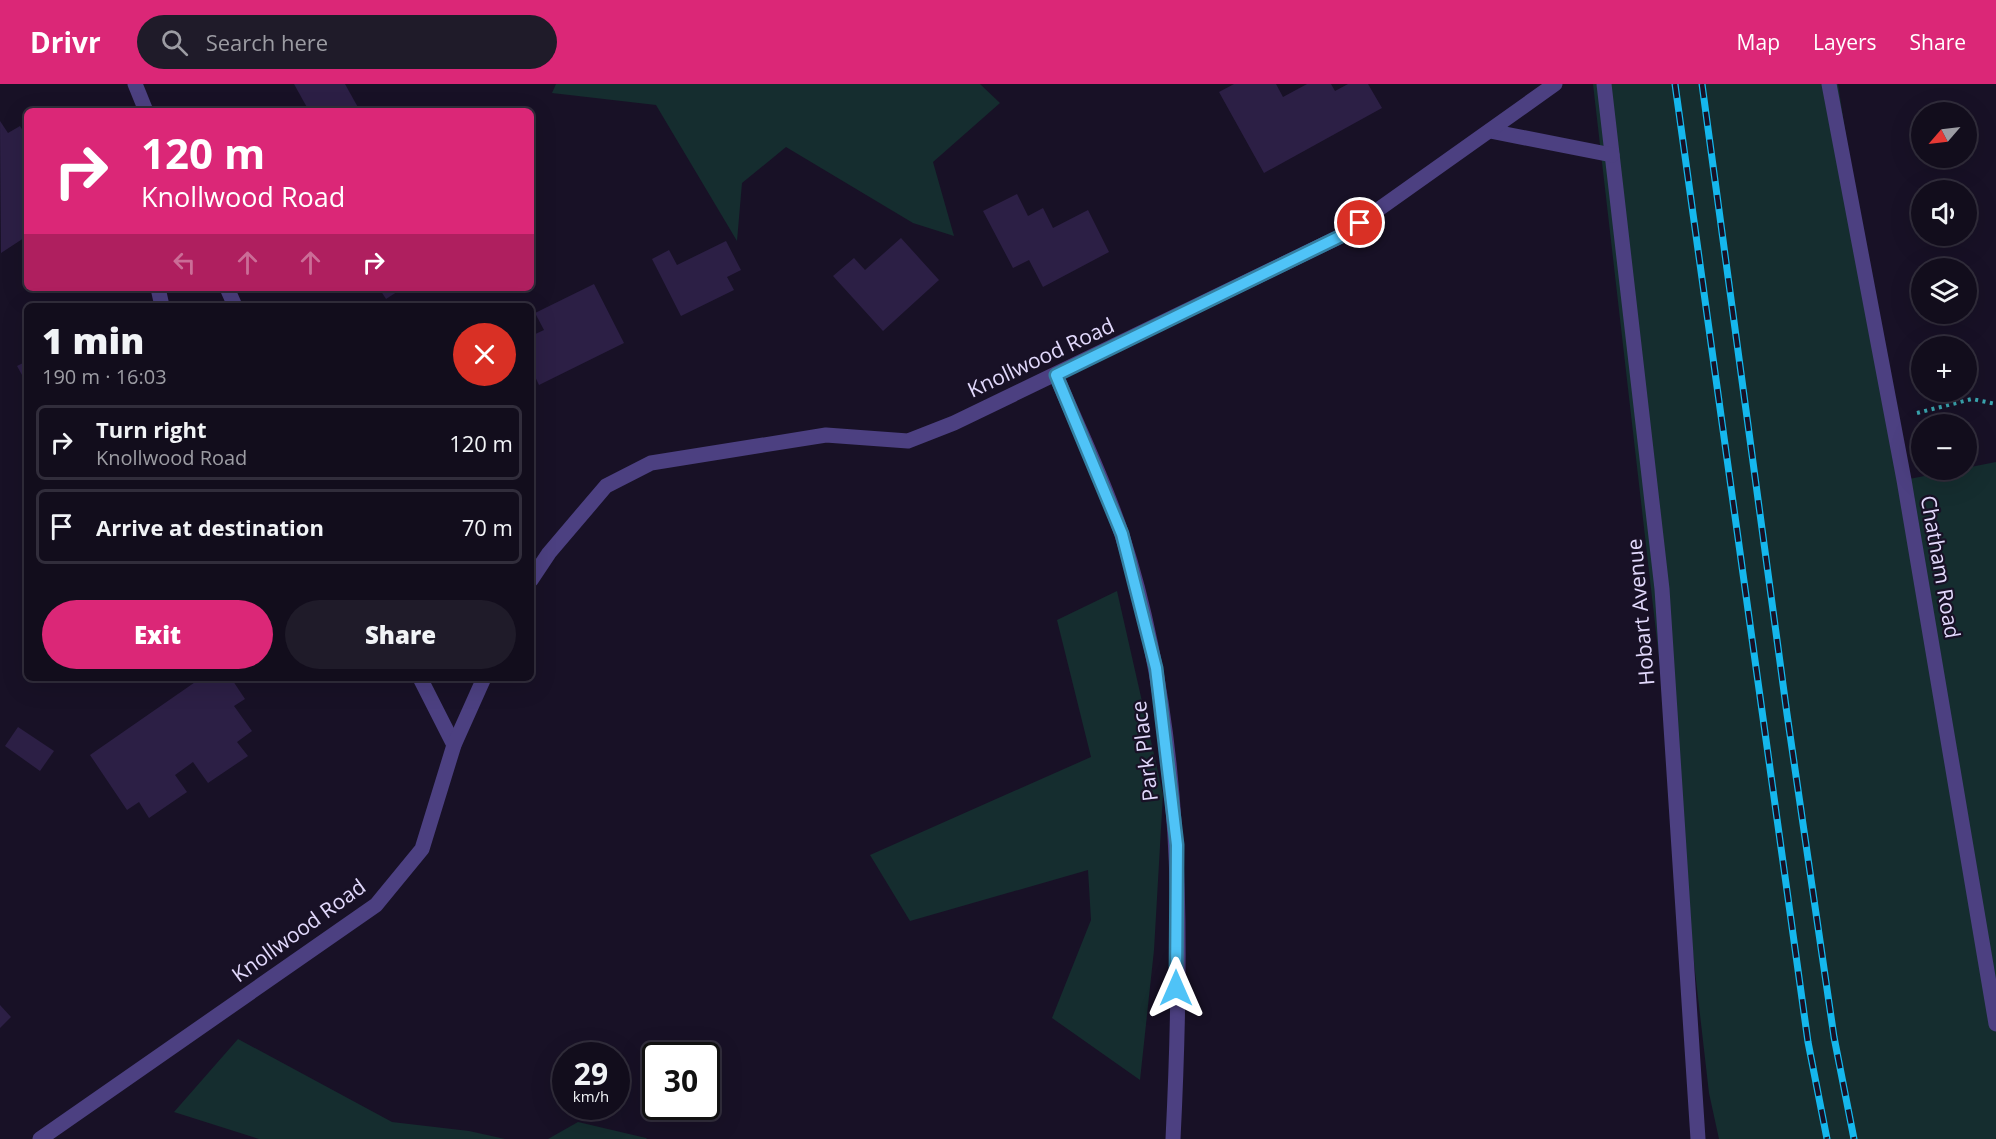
<!DOCTYPE html>
<meta charset="utf-8">
<style>
:root{--surface:#120d1c;--page:#1f1b29;--text:#f1f3f6;--muted:#9c9ca3;--line:#312d3b;--accent:#db2777}
body{margin:0;font-family:"Open Sans",sans-serif;background:var(--page);color:var(--text);height:100vh;display:flex;flex-direction:column;font-size:22px;white-space:nowrap}
*{box-sizing:border-box;margin:0}
p{font-size:20px;color:var(--muted)}
.icon{flex:none;width:33px;height:33px;fill:none;stroke:currentColor;stroke-width:2;stroke-linecap:round;stroke-linejoin:round}
.map{position:relative;flex:1;overflow:hidden}
.sheet{position:absolute;left:24px;top:219px;width:510px;height:378px;display:flex;flex-direction:column;background:var(--surface);border-radius:9px;box-shadow:0 6px 24px #0002,0 0 0 2px var(--line)}
.sheet>*{flex:none}
.guide{position:absolute;left:24px;top:24px;width:510px;height:183px;border-radius:9px;box-shadow:0 6px 24px #0002,0 0 0 2px var(--line);background:#db2777;color:#fff;overflow:hidden}
.needle{width:39px;rotate:242deg}
.tools{position:absolute;left:1911px;top:18px;display:grid;gap:12px}
.tools a{display:grid;place-items:center;width:66px;height:66px;border-radius:50%;background:var(--surface);box-shadow:0 6px 24px #0002,0 0 0 2px var(--line);font-size:30px}
.speed{position:absolute;left:552px;top:958px;display:flex;gap:12px;font-size:30px;font-weight:700;text-align:center}
.speed>*{display:grid;place-content:center;width:78px;height:78px;border-radius:50%;background:var(--surface);box-shadow:0 6px 24px #0002,0 0 0 2px var(--line);line-height:1}
.speed small{font-size:15px;font-weight:400}
.speed .limit{border:3px solid #111;border-radius:9px;background:#fff;color:#111}
.pin{position:absolute;display:grid;place-items:center;width:51px;height:51px;color:#fff;margin:-26px;border:3px solid #fff;border-radius:50%;box-shadow:0 2px 6px #0007}
.me{position:absolute;width:66px;margin:-33px;rotate:0deg;stroke-linejoin:round;filter:drop-shadow(0 0 4px #0008)}
.turn{display:flex;align-items:center;gap:21px;height:126px;padding:0 18px;font-size:27px}
.turn .icon{width:78px;height:78px;stroke-width:2.5}
.turn b{display:block;font-size:42px;line-height:51px}
.lanes{display:flex;align-items:center;height:57px;padding:0 18px;background:#0003;justify-content:center;gap:30px;direction:ltr}
.lanes .off{opacity:.35}
.round{display:grid;place-items:center;flex:none;width:63px;height:63px;border-radius:32px;background:var(--page)}
.head{display:flex;align-items:center;justify-content:space-between;height:102px;padding:0 18px}
h1{font-size:36px;font-weight:800;line-height:45px}
.primary-button{display:flex;gap:12px;margin-top:auto;padding:12px 18px}
.primary-button a{flex:1;height:69px;border-radius:36px;background:var(--accent);color:#fff;font-size:24px;font-weight:800;line-height:69px;text-align:center}
.primary-button a+a{background:var(--page);color:var(--text)}
ul{padding:0;list-style:none}
li{display:flex;align-items:center;gap:18px;height:75px;margin:0 12px 9px;padding:0 6px;border:3px solid var(--line);border-radius:9px}
li div{flex:1}
li b{display:block;font-size:22px}
li em{font-style:normal}
header{display:flex;align-items:center;gap:36px;box-sizing:border-box;height:84px;padding:0 30px;background:var(--accent);color:#fff}
header strong{font-size:28px}
nav{display:flex;gap:33px;margin-inline-start:auto;font-size:21px}
.search{width:420px;height:54px;background:var(--page);display:flex;align-items:center;gap:15px;box-sizing:border-box;padding:0 21px;border-radius:33px;color:var(--muted);font-size:22px}
.map>svg:first-child{display:block}
.green{fill:#152d2f}
.building{fill:#2c1f45}
.lines{fill:none;stroke-linecap:round;stroke-linejoin:round}
.path{stroke:#3aa6b0;stroke-width:4;stroke-dasharray:3 4.5;stroke-linecap:butt}
.minor{stroke:#4c4081;stroke-width:15}
.rail-casing{stroke:#15b7ed;stroke-width:7}
.rail{stroke:#181126;stroke-width:4.5;stroke-dasharray:14;stroke-linecap:butt}
.route-casing{stroke:#337fa1;stroke-width:15}
.route{stroke:#4fc3f7;stroke-width:10}
.labels{text-anchor:middle;stroke-width:4.5;stroke-linejoin:round;paint-order:stroke}
.street-label{font-size:21px;fill:#e2d9fc;stroke:#181126}
</style>
<header>
<strong>Drivr</strong>
<div class="search"><svg class="icon" aria-label="search" viewBox="0 0 24 24"><circle cx="10" cy="10" r="6"/><path d="M15 15l6 6"/></svg>Search here</div>
<nav><a>Map</a><a>Layers</a><a>Share</a></nav>
</header>
<div class="map">
<svg width="1996" height="1055" viewBox="0 0 1996 1055">
<rect width="100%" height="100%" fill="#181126"/>
<g class="green">
<polygon points="556,0 980,0 1000,19 933,78 954,152 913,139 786,63 742,99 737,157 656,21 552,9"/>
<polygon points="1593,0 1838,0 1884,299 1904,396 1996,378 1996,1055 1719,1055 1709,1009"/>
<polygon points="1117,507 1163,710 1154,866 1140,996 1052,934 1091,836 1088,786 910,837 870,771 1091,673 1057,536"/>
<polygon points="238,955 392,1038 469,1047 505,1055 259,1055 174,1028"/>
<polygon points="578,1038 646,1054 647,1055 548,1055"/>
</g>
<g class="building">
<polygon points="294,0 345,0 360,27 309,27"/>
<polygon points="1234,0 1276,0 1283,13 1307,0 1331,0 1335,7 1348,0 1368,0 1382,24 1264,89 1219,8"/>
<polygon points="0,37 8,49 20,42 27,53 27,152 1,169"/>
<polygon points="1017,110 1028,132 1043,124 1053,144 1088,126 1109,168 1043,203 1029,176 1013,184 983,127"/>
<polygon points="901,154 939,196 883,247 833,192 854,174 865,186"/>
<polygon points="726,157 741,186 727,193 734,206 681,232 652,175 669,166 677,181"/>
<polygon points="594,200 624,259 539,301 531,284 531,252 544,246 535,229"/>
<polygon points="379,204 403,204 386,215"/>
<polygon points="27,277 27,300 17,282"/>
<polygon points="201,594 231,594 245,615 234,622 252,647 237,658 248,672 208,699 193,678 175,691 187,708 149,734 139,718 127,726 90,671"/>
<polygon points="18,643 54,667 40,687 5,662"/>
<polygon points="0,921 11,933 0,944"/>
</g>
<g class="lines">
<polyline class="path" points="1917,329 1972,315 1996,320"/>
<g class="minor">
<polyline points="135,0 146,27"/>
<polyline points="1604,0 1662,505 1698,1055"/>
<polyline points="1829,0 1904,396 1996,940"/>
<polyline points="1490,47 1612,71"/>
<polyline points="158,204 162,222"/>
<polyline points="227,204 235,222"/>
<path d="M1056,291C1078,344 1104,396 1122,451C1185,644 1183,854 1173,1055"/>
<polyline points="531,496 549,469 606,402 651,379 826,351 908,357 954,339 1341,152 1555,0"/>
<polyline points="420,594 454,661"/>
<polyline points="40,1055 376,821 422,765 454,661 484,594"/>
</g>
<g class="rail-casing">
<g id="rail">
<polyline points="1675,0 1808,958 1827,1055"/>
<polyline points="1702,0 1787,630 1834,953 1854,1055"/>
</g>
</g>
<use href="#rail" class="rail"/>
</g>
<g class="lines">
<g class="route-casing">
<polyline id="route" points="1176,904 1177,761 1156,584 1122,450 1056,291 1341,152 1360,139"/>
</g>
<use href="#route" class="route"/>
</g>
<g class="labels">
<g class="street-label">
<text transform="translate(1041 274) rotate(-25)" y="7">Knollwood Road</text>
<text transform="translate(1940 483) rotate(80)" y="7">Chatham Road</text>
<text transform="translate(1641 528) rotate(-95)" y="7">Hobart Avenue</text>
<text transform="translate(1145 667) rotate(-97)" y="7">Park Place</text>
<text transform="translate(299 847) rotate(-36)" y="7">Knollwood Road</text>
</g>
</g>
</svg>
<div class="tools">
<a><svg class="needle" viewBox="-14 -14 28 28"><path d="M0-13l5 13h-10z" fill="#e53935"/><path d="M0 13l5-13h-10z" fill="#9c9ca3"/></svg></a>
<a><svg class="icon" aria-label="sound" viewBox="0 0 24 24"><path d="M4 9h4l5-4v14l-5-4H4zM17 9q2 3 0 6"/></svg></a>
<a><svg class="icon" aria-label="layers" viewBox="0 0 24 24"><path d="M12 4l9 5-9 5-9-5zM3 14l9 5 9-5"/></svg></a>
<a>+</a>
<a>−</a>
</div>
<div class="speed"><div>29<small>km/h</small></div><div class="limit">30</div></div>
<div class="pin" style="left:1360px;top:139px;background:#d93025"><svg class="icon" aria-label="arrive" viewBox="0 0 24 24"><path d="M6 21V4h12l-3 4 3 4H6"/></svg></div>
<svg class="me" style="left:1176px;top:904px" viewBox="-20 -20 40 40"><path d="M0-17L14 15 0 8-14 15z" fill="#4fc3f7" stroke="#fff" stroke-width="4"/></svg>
<div class="guide">
<div class="turn"><svg class="icon" aria-label="right" viewBox="0 0 24 24"><path d="M7 20v-9h11M14 6l5 5-5 5"/></svg><div><b>120 m</b>Knollwood Road</div></div>
<div class="lanes"><svg class="icon off" aria-label="left" viewBox="0 0 24 24"><path d="M17 20v-9H6M10 6l-5 5 5 5"/></svg><svg class="icon off" aria-label="ahead" viewBox="0 0 24 24"><path d="M12 20V5M6 11l6-6 6 6"/></svg><svg class="icon off" aria-label="ahead" viewBox="0 0 24 24"><path d="M12 20V5M6 11l6-6 6 6"/></svg><svg class="icon" aria-label="right" viewBox="0 0 24 24"><path d="M7 20v-9h11M14 6l5 5-5 5"/></svg></div>
</div>
<section class="sheet">
<div class="head"><div><h1>1 min</h1><p>190 m · 16:03</p></div><a class="round" style="background:#d93025;color:#fff"><svg class="icon" aria-label="close" viewBox="0 0 24 24"><path d="M6 6l12 12M18 6L6 18"/></svg></a></div>
<ul>
<li><svg class="icon" aria-label="right" viewBox="0 0 24 24"><path d="M7 20v-9h11M14 6l5 5-5 5"/></svg><div><b>Turn right</b><p>Knollwood Road</p></div><em>120 m</em></li>
<li><svg class="icon" aria-label="arrive" viewBox="0 0 24 24"><path d="M6 21V4h12l-3 4 3 4H6"/></svg><div><b>Arrive at destination</b></div><em>70 m</em></li>
</ul>
<div class="primary-button"><a>Exit</a><a>Share</a></div>
</section>
</div>
